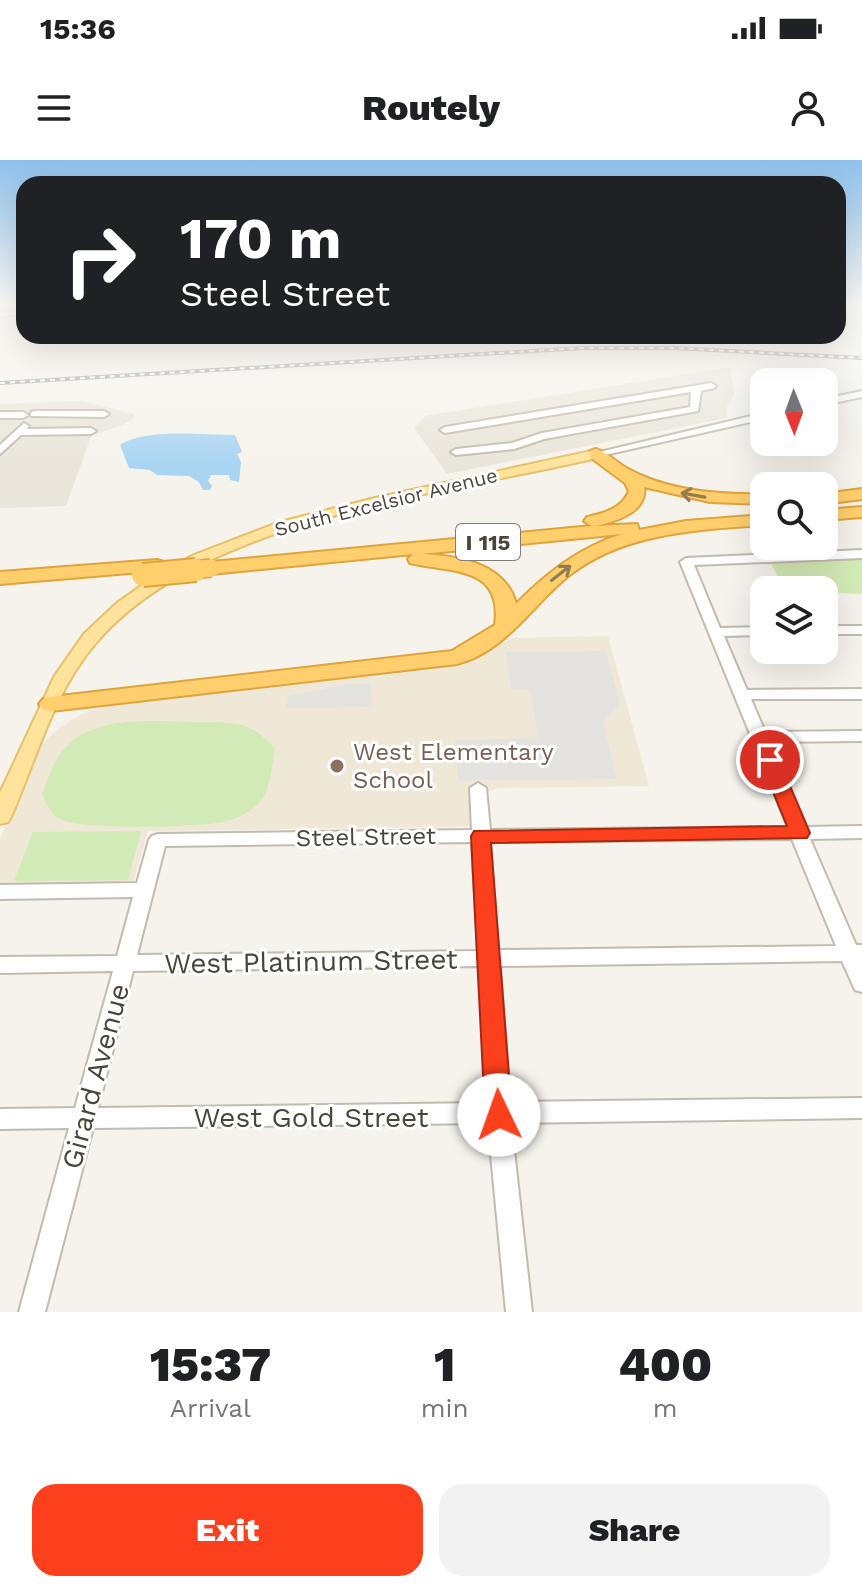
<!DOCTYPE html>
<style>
:root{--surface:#fff;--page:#f2f2f2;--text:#202124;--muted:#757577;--accent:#fc3f1d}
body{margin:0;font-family:"Work Sans",sans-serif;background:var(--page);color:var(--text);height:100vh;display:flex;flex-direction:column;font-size:30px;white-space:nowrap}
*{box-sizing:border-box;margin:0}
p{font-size:26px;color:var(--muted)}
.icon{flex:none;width:44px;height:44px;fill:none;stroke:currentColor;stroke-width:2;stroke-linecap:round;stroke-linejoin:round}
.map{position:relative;height:1152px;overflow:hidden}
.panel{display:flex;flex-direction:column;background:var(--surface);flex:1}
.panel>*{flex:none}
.guide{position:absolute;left:16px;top:16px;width:830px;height:168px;border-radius:24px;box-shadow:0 8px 32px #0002;background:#202124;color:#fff;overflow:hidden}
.needle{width:52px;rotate:179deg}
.fabs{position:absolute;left:750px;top:208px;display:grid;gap:16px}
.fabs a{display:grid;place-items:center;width:88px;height:88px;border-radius:16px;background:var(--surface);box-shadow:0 8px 32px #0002;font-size:40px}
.pin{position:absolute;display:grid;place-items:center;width:68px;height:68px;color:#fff;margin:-34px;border:4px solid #fff;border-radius:50%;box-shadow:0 2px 8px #0007}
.me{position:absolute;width:88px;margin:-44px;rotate:357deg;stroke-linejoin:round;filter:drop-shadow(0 0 6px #0008)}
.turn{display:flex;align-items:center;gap:28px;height:168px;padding:0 32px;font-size:36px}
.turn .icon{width:104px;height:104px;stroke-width:2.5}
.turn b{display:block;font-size:56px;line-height:68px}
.eta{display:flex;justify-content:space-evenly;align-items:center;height:136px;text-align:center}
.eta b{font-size:48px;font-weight:800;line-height:56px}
.primary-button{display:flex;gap:16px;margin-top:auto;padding:16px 32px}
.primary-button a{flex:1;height:92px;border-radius:24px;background:var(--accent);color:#fff;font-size:32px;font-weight:800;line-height:92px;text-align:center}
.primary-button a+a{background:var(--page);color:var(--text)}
.status{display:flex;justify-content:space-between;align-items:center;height:56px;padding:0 40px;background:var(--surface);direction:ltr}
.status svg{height:22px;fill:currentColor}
header{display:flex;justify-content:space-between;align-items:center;height:104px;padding:0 32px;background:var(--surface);font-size:36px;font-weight:800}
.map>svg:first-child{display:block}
.residential{fill:#eae5da}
.education{fill:#efe8d6}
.green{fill:#d2eab5}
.parking{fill:#e5e3e0}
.water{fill:#a9d4f2}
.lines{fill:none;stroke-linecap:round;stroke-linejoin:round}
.minor-casing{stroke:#c2bbae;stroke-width:4}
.major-casing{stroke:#e6c16a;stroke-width:4}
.highway-casing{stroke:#e0a43c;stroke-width:4}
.minor{fill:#fff;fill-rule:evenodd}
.major{fill:#ffe39c;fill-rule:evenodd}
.highway{fill:#ffcf6e;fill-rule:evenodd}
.rail-casing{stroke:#9a9a9a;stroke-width:4}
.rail{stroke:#fff;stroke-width:2;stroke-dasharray:5;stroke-linecap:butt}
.highway-bridge-far1-casing{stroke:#e0a43c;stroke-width:20;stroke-linecap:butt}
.highway-bridge-casing{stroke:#e0a43c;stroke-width:26;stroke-linecap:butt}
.highway-bridge-far1{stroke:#ffcf6e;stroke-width:17}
.highway-bridge{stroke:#ffcf6e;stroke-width:22}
.oneway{stroke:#937c4e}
.route{fill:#fc3f1d;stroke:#a42913;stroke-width:2}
.education-dot{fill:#8d6e63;stroke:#fff;stroke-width:3}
.labels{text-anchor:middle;stroke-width:6;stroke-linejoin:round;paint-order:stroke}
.far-street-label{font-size:20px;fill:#4b4439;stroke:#fff}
.shield{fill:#fff;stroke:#817c74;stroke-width:2}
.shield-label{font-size:22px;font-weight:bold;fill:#4b4439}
.education-label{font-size:24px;fill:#785e54;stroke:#fff;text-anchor:start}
.street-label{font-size:24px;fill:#4b4439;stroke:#fff}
.near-street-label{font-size:28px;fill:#4b4439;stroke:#fff}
</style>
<div class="status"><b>15:36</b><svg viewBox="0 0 49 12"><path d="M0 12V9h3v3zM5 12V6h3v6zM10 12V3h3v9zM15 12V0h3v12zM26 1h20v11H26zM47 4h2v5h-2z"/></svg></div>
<header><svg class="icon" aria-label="menu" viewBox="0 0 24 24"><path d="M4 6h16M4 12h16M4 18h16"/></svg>Routely<svg class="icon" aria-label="person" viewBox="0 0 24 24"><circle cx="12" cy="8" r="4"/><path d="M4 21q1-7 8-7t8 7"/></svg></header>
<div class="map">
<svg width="862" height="1152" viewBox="0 0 862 1152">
<rect width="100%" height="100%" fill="#f6f3ec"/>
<g class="residential">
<polygon points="730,207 734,235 727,246 726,258 447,314 414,268 425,256"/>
<polygon points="82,241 135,254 132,260 122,265 91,276 66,346 0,348 0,244"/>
</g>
<polygon class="education" points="608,476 649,626 498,628 489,631 486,637 489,666 148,671 133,723 0,725 0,679 40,585 60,567 84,553 119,542 443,507 478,496 513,478"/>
<g class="green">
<polygon points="862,398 862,434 785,430 770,401"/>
<path d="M210,562C241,563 253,564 275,589C271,605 271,631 260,642C252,651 238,658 227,661C203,668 79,670 60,659C50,653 46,644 42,634C48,620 53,601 64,589C96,551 166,563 210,562Z"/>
<polygon points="141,671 128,720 14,721 33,672"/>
</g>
<g class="parking">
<polygon points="606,491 620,545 603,561 617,619 458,621 455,580 538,578 530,529 511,529 506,492"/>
<polygon points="348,524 371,524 372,547 286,548 288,536"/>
</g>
<path class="water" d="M235,275L242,292L237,294L241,302L239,322L230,320L229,315H211L208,321L212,326L210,330H203L199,322L189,316L157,315L150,310L129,308L120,285C145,268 204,275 235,275Z"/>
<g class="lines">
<g class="minor-casing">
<g id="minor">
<polygon points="24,150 24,154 0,156 0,152"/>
<polygon points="711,223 716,226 714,228 701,231 698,251 544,279 514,289 456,295 451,292 456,289 512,283 542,273 690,247 691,232 445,273 440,270 445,267"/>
<polygon points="862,231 862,237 824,245 824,239"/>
<polygon points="35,251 104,251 109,254 104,257 31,256 31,252"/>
<polygon points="0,252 23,252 28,255 23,258 0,258"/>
<polygon points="764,253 764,259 596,297 591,294"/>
<polygon points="24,263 29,266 27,269 91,268 96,271 91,274 21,275 0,294 0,285"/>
<path d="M862,390V398L694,405L720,468L764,467V475L724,476L747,530L862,529V539H751L765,572L862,571V581L769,582L805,667L862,666V678L810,679L856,785H862V832L855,830L842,801L500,806L510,942L862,938V958L511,963L532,1152H506L488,963L93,968L45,1152H19L69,968L0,969V949L75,948L113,811L0,813V797L117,796L133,737L0,739V725L137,723L149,680L152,676L158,674L472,670L470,628L478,623L486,628L490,670L788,667L680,402L686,398ZM792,679L836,786L498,790L490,682ZM472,682L478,791L137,795L165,686ZM479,806L487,943L98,948L133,811Z"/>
<rect x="824" y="466" width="38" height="8"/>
</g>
</g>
<g class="major-casing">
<path id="major" d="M596,290L603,294L601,297C447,334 203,357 96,483C54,531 36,600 11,657L8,662L0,664V633L54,517L84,474L117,443L154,417L194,395L280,362L375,338Z"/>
</g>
<g class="highway-casing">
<g id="highway">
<path d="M596,289C608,293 617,303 628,309C668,331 719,335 764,334V344L710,342L644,327C648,353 614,362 595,366L637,364L639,370L686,361L764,355V365C698,370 626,372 571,414C532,444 507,491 457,504L51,551L43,549L39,544L43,539L51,537L452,491L495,465C503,405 451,413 410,403L408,399L413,394L211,414L201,408L211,402L592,366L584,361L587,357C604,353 622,349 629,331L625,323L590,297V291ZM622,374C579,388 548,412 516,444C506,403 458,396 421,394Z"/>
<polygon points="862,329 862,339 824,344 824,334"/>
<polygon points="862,347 862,357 824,360 824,350"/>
<polygon points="157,400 164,402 167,406 164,410 0,424 0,412"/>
</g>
</g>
<use href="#minor" class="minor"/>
<use href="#major" class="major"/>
<use href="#highway" class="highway"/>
<g class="rail-casing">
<polyline id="rail" points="0,223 582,188 673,188 862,198"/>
</g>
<use href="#rail" class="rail"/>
<g class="highway-bridge-far1-casing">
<polyline id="highway-bridge-far1" points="176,412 211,408"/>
</g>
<g class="highway-bridge-casing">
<polyline id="highway-bridge" points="143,415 196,410"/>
</g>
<use href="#highway-bridge-far1" class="highway-bridge-far1"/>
<use href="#highway-bridge" class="highway-bridge"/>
</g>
<defs><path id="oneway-shaft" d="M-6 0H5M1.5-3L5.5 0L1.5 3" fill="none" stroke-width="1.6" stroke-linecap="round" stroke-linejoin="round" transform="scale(2)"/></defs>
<g class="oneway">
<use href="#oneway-shaft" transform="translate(693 335) rotate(-170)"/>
<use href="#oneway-shaft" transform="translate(561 413) rotate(-38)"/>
</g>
<linearGradient id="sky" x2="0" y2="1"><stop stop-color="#8fc1ec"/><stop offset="0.47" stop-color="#fbfaf6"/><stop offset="1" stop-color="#fbfaf6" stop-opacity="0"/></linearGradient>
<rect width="862" height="308" fill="url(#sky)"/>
<polygon class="route" points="770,594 779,600 810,673 807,678 491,683 512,955 508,963 499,967 489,963 485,955 471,676 474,671 787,666 760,600"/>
<circle class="education-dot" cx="337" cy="606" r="8"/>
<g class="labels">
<g class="far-street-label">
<text transform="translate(386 342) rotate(-14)" y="7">South Excelsior Avenue</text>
</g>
<rect class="shield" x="456" y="364" width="64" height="36" rx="6"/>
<g class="shield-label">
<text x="488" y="390">I 115</text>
</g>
<g class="education-label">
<text x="353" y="600">West Elementary<tspan x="353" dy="28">School</tspan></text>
</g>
<g class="street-label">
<text transform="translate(366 677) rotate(-1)" y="8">Steel Street</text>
</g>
<g class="near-street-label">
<text transform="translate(311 801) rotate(-1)" y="10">West Platinum Street</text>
<text transform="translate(95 916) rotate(-75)" y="10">Girard Avenue</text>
<text x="311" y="967">West Gold Street</text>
</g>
</g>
</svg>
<div class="fabs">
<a><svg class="needle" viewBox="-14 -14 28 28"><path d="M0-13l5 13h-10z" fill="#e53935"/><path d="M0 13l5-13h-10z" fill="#757577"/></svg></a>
<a><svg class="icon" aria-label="search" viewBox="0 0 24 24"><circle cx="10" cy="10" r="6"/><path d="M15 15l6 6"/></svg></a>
<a><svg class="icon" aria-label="layers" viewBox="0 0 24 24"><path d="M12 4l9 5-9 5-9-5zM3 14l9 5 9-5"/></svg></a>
</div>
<div class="pin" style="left:770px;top:600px;background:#d93025"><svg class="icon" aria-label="arrive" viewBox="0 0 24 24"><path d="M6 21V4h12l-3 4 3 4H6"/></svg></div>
<svg class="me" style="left:499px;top:955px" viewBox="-20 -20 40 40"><circle r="19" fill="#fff"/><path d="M0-13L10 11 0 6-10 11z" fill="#fc3f1d"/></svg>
<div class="guide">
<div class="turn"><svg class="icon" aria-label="right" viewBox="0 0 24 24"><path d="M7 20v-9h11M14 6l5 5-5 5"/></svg><div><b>170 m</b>Steel Street</div></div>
</div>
</div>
<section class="panel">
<div class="eta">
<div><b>15:37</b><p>Arrival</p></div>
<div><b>1</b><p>min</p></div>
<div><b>400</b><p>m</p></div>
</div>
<div class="primary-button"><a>Exit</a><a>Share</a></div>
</section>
